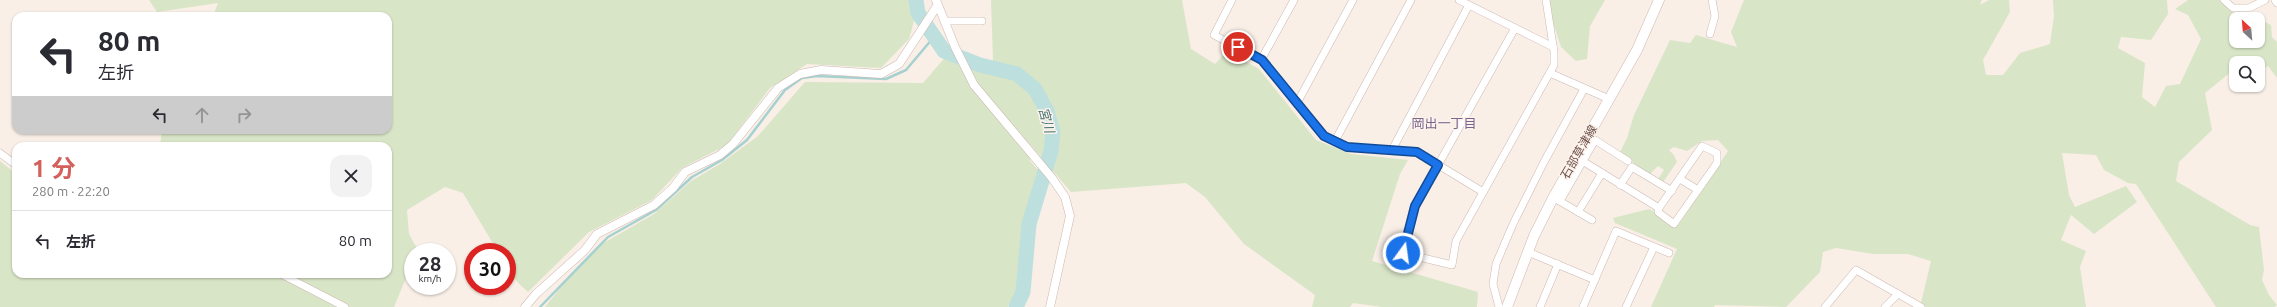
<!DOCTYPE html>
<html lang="ja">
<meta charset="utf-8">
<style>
:root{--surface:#fff;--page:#f2f2f3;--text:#2b2b33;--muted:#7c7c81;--line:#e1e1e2;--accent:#d4605b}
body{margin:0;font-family:Ubuntu,"Noto Sans JP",sans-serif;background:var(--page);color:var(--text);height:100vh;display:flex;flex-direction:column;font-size:15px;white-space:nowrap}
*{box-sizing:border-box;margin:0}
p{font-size:13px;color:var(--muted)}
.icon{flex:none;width:22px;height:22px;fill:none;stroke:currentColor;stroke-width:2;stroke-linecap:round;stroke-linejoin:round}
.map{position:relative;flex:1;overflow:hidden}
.sheet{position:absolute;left:12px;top:142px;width:380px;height:136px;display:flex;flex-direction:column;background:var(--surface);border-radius:12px;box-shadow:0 1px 3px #0004}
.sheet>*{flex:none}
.banner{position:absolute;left:12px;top:12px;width:380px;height:122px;border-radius:12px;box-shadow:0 1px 3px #0004;background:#fff;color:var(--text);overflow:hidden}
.needle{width:26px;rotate:334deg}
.buttons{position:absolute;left:2229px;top:12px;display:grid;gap:8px}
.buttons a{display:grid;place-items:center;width:36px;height:36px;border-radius:8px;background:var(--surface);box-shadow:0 1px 3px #0004;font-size:20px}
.speed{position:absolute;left:404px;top:243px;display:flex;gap:8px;font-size:20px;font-weight:700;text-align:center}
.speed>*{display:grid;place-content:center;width:52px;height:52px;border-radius:50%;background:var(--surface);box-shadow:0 1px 3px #0004;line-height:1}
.speed small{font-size:10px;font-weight:400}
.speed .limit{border:6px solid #d22;background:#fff;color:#111}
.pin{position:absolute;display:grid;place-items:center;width:34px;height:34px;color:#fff;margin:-17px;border:2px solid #fff;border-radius:50%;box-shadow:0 1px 4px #0007}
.me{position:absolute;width:44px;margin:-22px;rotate:14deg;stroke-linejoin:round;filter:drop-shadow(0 0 3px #0008)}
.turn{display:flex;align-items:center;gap:14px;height:84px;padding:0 20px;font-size:18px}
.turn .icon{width:52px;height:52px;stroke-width:2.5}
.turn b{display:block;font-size:28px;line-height:34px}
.lanes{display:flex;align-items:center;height:38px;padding:0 20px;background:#0003;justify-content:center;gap:20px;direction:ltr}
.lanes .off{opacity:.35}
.round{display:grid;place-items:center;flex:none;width:42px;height:42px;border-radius:12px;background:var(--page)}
.headline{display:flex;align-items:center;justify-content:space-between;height:68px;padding:0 20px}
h1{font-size:24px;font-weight:700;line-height:30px;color:var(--accent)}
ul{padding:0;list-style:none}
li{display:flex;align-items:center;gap:12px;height:60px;padding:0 20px;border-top:1px solid var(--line)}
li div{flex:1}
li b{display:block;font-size:15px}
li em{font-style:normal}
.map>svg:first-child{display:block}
.green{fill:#d9e5c7;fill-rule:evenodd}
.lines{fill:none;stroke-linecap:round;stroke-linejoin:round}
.stream{stroke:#a5d1d0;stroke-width:2.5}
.river{stroke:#bde0df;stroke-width:15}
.minor-casing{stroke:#ccb8b1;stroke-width:8}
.tertiary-casing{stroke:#ccb8b1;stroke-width:9}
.secondary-casing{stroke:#ceb7af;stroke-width:11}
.minor{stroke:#fff;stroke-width:7}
.tertiary{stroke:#fff;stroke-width:8}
.secondary{stroke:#fff;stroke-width:10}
.route-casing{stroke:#114b97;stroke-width:10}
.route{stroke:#1a73e8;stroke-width:7}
.labels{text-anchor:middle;stroke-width:3;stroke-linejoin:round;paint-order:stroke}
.street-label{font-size:12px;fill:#70544e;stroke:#fdf3ec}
.water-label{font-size:13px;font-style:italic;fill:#447372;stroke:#fdf3ec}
.neighbourhood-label{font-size:13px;fill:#79668c;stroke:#fdf3ec}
</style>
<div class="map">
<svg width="2277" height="307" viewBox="0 0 2277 307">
<rect width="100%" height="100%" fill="#f9efe7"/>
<g class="green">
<path d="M149,0H920L909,39L881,68L807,64L770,88L727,145L682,168L652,200L589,232L528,292C513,278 507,273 507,252H498L463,193L445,187L407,210L409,234L419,252H413V271L406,278L394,307H0V161L16,174V274H388V146H160L162,130H388V16H213L218,3L157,12Z"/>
<polygon points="991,0 1182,0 1191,49 1215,64 1227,51 1259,69 1316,140 1351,154 1408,160 1400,174 1372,261 1478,292 1477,307 1382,307 1353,303 1350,307 1312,307 1315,295 1244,244 1205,197 1186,183 1071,192 1028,142 1030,161 1040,172 1017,289 1008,307 545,307 564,283 600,245 654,214 691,181 720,164 758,136 805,82 923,83 948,54 993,61"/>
<polygon points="1546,0 1605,0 1590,26 1587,59 1576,61 1561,47"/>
<path d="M1744,0H1982L1980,5L1989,0H2009L2010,12L1983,60L1986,75H2003L2020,53L2050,44L2054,16L2053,0H2167L2168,14L2151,40L2121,37L2118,48L2145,63L2142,97L2155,107L2166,86L2180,84L2201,39L2188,15L2175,9L2188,0H2219L2234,12L2248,14L2271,25L2272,37L2277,42V78L2268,66L2258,72V63H2236V68L2205,93L2212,130L2179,162L2176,181L2250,225L2259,227L2264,270L2262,280L2269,295L2277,305L2274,307H2216L2136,184L2128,183L2104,170L2096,155L2062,153L2069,195L2075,207L2126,186L2137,202L2094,234L2071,215L2061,240L2086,251L2080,267L2086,307H1920L1931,261L1908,254H1873L1836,248L1823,252L1820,272L1786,307L1715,305L1714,307H1651L1677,249L1615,223L1613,218L1649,209L1679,224L1728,151L1718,140L1702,141L1687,151L1674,147L1669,150L1674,155L1677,162L1663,182L1658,179L1664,170L1658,166L1649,175L1620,152L1627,138L1634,115L1670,40L1690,43L1696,35L1737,47L1731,32ZM2236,19H2258V41H2236Z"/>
</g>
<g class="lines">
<polyline class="stream" points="540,307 608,237 656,210 692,177 722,160 747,140 785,90 802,78 817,76 886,79 906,70 933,38"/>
<polyline class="river" points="916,0 918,13 944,51 980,65 1017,74 1035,89 1047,111 1053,132 1051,151 1029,224 1023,292 1016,307"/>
<g class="minor-casing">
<g id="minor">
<polyline points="1232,0 1214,35 1261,60 1324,136 1347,147 1417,152 1483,192"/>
<polyline points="1459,0 1553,47"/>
<polyline points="2224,0 2233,8 2249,8 2265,0"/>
<polyline points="2275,0 2277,3"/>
<polyline points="945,21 982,21"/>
<polyline points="1515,28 1415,206 1403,253 1452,265 1456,241 1554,65 1554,52 1546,0"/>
<polyline points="1710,34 1715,16 1712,0"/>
<polyline points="1261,60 1294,0"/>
<polyline points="1550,73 1609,99"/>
<polyline points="1297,103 1353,0"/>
<polyline points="1335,141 1411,0"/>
<polyline points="1392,150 1469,5"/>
<polyline points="0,153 16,165"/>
<polyline points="1576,157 1659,208 1702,146 1717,153 1717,163 1674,224 1658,212 1659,208"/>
<polyline points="1680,179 1698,190"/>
<polyline points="1620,185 1632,167 1672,191"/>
<polyline points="1556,199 1592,220"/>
<polyline points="1560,201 1595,140 1628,161"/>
<polyline points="1578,212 1602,173"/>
<polyline points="1528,252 1595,280"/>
<polyline points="281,274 345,307"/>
<polyline points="1499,307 1493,284 1496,264 1513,224 1544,162 1584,89"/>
<polyline points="1540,307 1558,264"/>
<polyline points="1583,307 1616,231 1669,253"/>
<polyline points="1626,307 1654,247"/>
<polyline points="1825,307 1856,270 1921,307"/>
<polyline points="1885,307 1898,294"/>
</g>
</g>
<g class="tertiary-casing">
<g id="tertiary">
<polyline points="936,0 955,47 974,85 1052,178 1065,197 1070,216 1050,307"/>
<polyline points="525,307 536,294 585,250 597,234 654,205 673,188 685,172 720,155 733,144 778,88 800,74 821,70 881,74 899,64 937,6"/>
</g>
</g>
<g class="secondary-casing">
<polyline id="secondary" points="1507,307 1534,236 1553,198 1637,50 1659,0"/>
</g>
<use href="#minor" class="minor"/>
<use href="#tertiary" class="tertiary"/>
<use href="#secondary" class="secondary"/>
</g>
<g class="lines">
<g class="route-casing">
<polyline id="route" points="1238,47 1262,60 1324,136 1347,147 1417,152 1438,165 1415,206 1403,253"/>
</g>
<use href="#route" class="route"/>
</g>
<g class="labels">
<g class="street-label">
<text transform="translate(1579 152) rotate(-60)" y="4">石部草津線</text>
</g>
<g class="water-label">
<text transform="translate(1047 120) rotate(75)" y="5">宮川</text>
</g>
<g class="neighbourhood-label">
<text x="1444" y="128">岡出一丁目</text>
</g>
</g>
</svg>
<div class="buttons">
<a><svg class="needle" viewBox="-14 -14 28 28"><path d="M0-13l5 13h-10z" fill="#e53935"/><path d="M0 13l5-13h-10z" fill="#7c7c81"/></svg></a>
<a><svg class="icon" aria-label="search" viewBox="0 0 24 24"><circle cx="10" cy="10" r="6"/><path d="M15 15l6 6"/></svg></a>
</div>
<div class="speed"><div>28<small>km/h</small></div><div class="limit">30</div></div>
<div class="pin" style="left:1238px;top:47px;background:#d93025"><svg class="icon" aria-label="arrive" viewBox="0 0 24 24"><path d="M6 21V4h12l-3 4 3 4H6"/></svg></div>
<svg class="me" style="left:1403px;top:253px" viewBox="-20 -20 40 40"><circle r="17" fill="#1a73e8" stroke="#fff" stroke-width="3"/><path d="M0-11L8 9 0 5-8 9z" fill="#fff"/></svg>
<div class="banner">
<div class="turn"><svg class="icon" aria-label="left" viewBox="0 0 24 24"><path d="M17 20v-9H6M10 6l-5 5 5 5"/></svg><div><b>80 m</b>左折</div></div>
<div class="lanes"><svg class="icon" aria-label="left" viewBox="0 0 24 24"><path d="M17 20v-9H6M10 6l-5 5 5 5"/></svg><svg class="icon off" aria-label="ahead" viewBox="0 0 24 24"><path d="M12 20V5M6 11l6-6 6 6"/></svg><svg class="icon off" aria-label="right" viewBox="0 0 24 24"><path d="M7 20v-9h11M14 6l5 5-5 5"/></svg></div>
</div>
<section class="sheet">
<div class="headline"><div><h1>1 分</h1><p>280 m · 22:20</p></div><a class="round"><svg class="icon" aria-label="close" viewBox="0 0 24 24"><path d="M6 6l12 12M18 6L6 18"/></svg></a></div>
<ul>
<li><svg class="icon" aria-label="left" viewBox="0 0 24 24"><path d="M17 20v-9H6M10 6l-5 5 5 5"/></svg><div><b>左折</b></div><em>80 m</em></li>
</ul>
</section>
</div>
